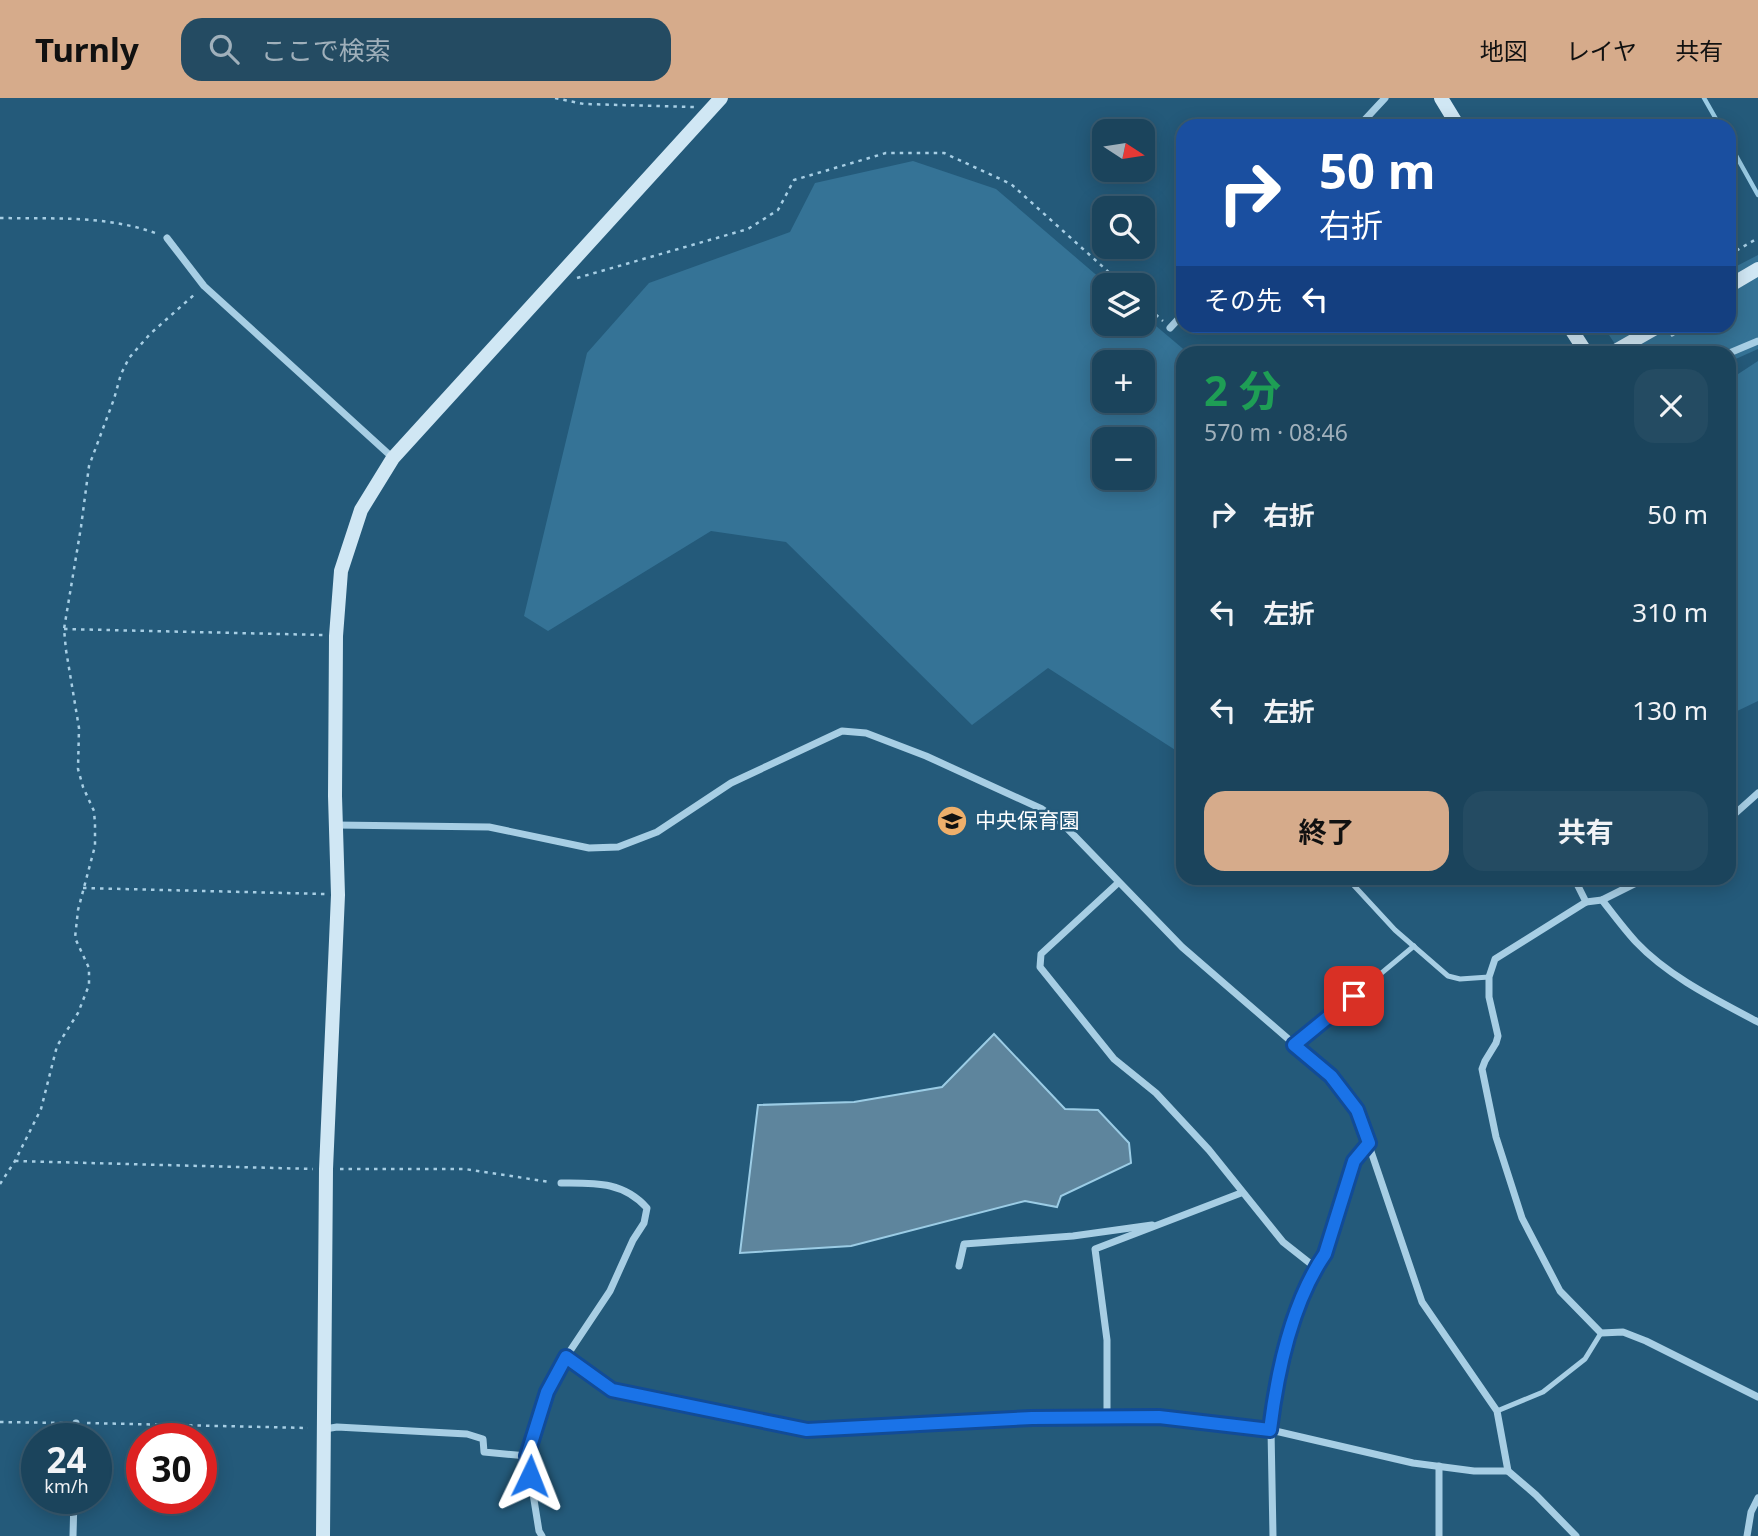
<!DOCTYPE html>
<html lang="ja">
<meta charset="utf-8">
<style>
:root{--surface:#1b445c;--page:#244b62;--text:#f1f3f6;--muted:#a0b0bb;--line:#395c72;--accent:#d6ab8b}
body{margin:0;font-family:"Noto Sans","Noto Sans JP",sans-serif;background:var(--page);color:var(--text);height:100vh;display:flex;flex-direction:column;font-size:26px;white-space:nowrap}
*{box-sizing:border-box;margin:0}
p{font-size:23px;color:var(--muted)}
.icon{flex:none;width:38px;height:38px;fill:none;stroke:currentColor;stroke-width:2;stroke-linecap:round;stroke-linejoin:round}
.map{position:relative;flex:1;overflow:hidden}
.sheet{position:absolute;left:1176px;top:248px;width:560px;height:539px;display:flex;flex-direction:column;background:var(--surface);border-radius:21px;box-shadow:0 4px 18px #0003,0 0 0 2px var(--line)}
.sheet>*{flex:none}
.guide{position:absolute;left:1176px;top:21px;width:560px;height:214px;border-radius:21px;box-shadow:0 4px 18px #0003,0 0 0 2px var(--line);background:#1a4fa0;color:#fff;overflow:hidden}
.needle{width:46px;rotate:102deg}
.tools{position:absolute;left:1092px;top:21px;display:grid;gap:14px}
.tools a{display:grid;place-items:center;width:63px;height:63px;border-radius:14px;background:var(--surface);box-shadow:0 4px 18px #0003,0 0 0 2px var(--line);font-size:35px}
.speed{position:absolute;left:21px;top:1325px;display:flex;gap:14px;font-size:35px;font-weight:700;text-align:center}
.speed>*{display:grid;place-content:center;width:91px;height:91px;border-radius:50%;background:var(--surface);box-shadow:0 4px 18px #0003,0 0 0 2px var(--line);line-height:1}
.speed small{font-size:18px;font-weight:400}
.speed .limit{border:10px solid #d22;background:#fff;color:#111}
.pin{position:absolute;display:grid;place-items:center;width:60px;height:60px;color:#fff;margin:-30px;border-radius:14px;box-shadow:0 4px 10px #0006}
.me{position:absolute;width:77px;margin:-38px;rotate:2deg;stroke-linejoin:round;filter:drop-shadow(0 0 5px #0008)}
.turn{display:flex;align-items:center;gap:24px;height:147px;padding:0 28px;font-size:32px}
.turn .icon{width:91px;height:91px;stroke-width:2.5}
.turn b{display:block;font-size:49px;line-height:60px}
.then{display:flex;align-items:center;height:66px;padding:0 28px;background:#0003;gap:14px;font-size:26px}
.round{display:grid;place-items:center;flex:none;width:74px;height:74px;border-radius:21px;background:var(--page)}
.overview{display:flex;align-items:center;justify-content:space-between;height:119px;padding:0 28px}
h1{font-size:42px;font-weight:700;line-height:52px;color:#1e9e55}
.primary-button{display:flex;gap:14px;margin-top:auto;padding:14px 28px}
.primary-button a{flex:1;height:80px;border-radius:21px;background:var(--accent);color:#111;font-size:28px;font-weight:700;line-height:80px;text-align:center}
.primary-button a+a{background:var(--page);color:var(--text)}
ul{padding:0;list-style:none}
li{display:flex;align-items:center;gap:21px;height:98px;padding:0 28px}
li div{flex:1}
li b{display:block;font-size:26px}
li em{font-style:normal}
header{display:flex;align-items:center;gap:42px;box-sizing:border-box;height:98px;padding:0 35px;background:var(--accent);color:#111}
header strong{font-size:33px}
nav{display:flex;gap:38px;margin-inline-start:auto;font-size:24px}
.search{width:490px;height:63px;background:var(--page);display:flex;align-items:center;gap:18px;box-sizing:border-box;padding:0 24px;border-radius:21px;color:var(--muted);font-size:26px}
.map>svg:first-child{display:block}
.green{fill:#357396;fill-rule:evenodd}
.water{fill:#5e859d;stroke:#9bcce5;stroke-width:2}
.lines{fill:none;stroke-linecap:round;stroke-linejoin:round}
.stream{stroke:#9bcce5;stroke-width:4.5}
.path{stroke:#a7cee4;stroke-width:2.5;stroke-dasharray:3.5 5;stroke-linecap:butt}
.lane{stroke:#a7cee4;stroke-width:5}
.street{stroke:#a7cee4;stroke-width:7}
.secondary{stroke:#d0e7f4;stroke-width:14}
.route-casing{stroke:#114b97;stroke-width:18}
.route{stroke:#1a73e8;stroke-width:12}
.labels{text-anchor:middle;stroke-width:5;stroke-linejoin:round;paint-order:stroke}
.poi-label{font-size:21px;fill:#fff;stroke:#245a7a;text-anchor:start}
</style>
<header>
<strong>Turnly</strong>
<div class="search"><svg class="icon" aria-label="search" viewBox="0 0 24 24"><circle cx="10" cy="10" r="6"/><path d="M15 15l6 6"/></svg>ここで検索</div>
<nav><a>地図</a><a>レイヤ</a><a>共有</a></nav>
</header>
<div class="map">
<svg width="1758" height="1438" viewBox="0 0 1758 1438">
<rect width="100%" height="100%" fill="#245a7a"/>
<g class="green">
<path d="M913,63L996,91L1108,187H1104V226H1143V217L1188,255L1183,256V657L1048,570L972,627L786,444L711,433L548,533L524,518L587,255L649,185L790,134L815,85ZM1104,264H1143V303H1104ZM1104,341H1143V380H1104Z"/>
<polygon points="1758,157 1758,251 1729,264 1729,256 1621,255 1609,237 1627,228 1729,228 1729,172"/>
<polygon points="1758,263 1758,603 1731,616 1729,614 1729,282"/>
</g>
<polygon class="water" points="994,936 1065,1011 1098,1012 1129,1045 1131,1065 1061,1098 1057,1109 1025,1103 851,1148 740,1155 758,1007 854,1004 942,989"/>
<g class="lines">
<g class="stream">
<polyline points="1704,0 1720,28"/>
<polyline points="1729,45 1758,97"/>
</g>
<g class="path">
<polyline points="555,0 584,6 694,9"/>
<path d="M0,120C53,121 107,117 158,136"/>
<polyline points="1729,157 1758,140"/>
<polyline points="577,180 748,131 778,112 794,82 886,55 944,55 1011,86 1123,187"/>
<polyline points="1143,205 1163,223"/>
<polyline points="1589,235 1602,228"/>
<polyline points="1671,238 1689,228"/>
<polyline points="64,531 323,537"/>
<polyline points="83,790 325,796"/>
<polyline points="15,1063 313,1071"/>
<polyline points="340,1071 465,1071 550,1084"/>
<polyline points="0,1086 15,1063 41,1011 57,948 78,915 89,887 89,870 75,840 78,812 95,748 95,726 94,713 83,689 78,671 79,630 66,552 64,531 81,429 89,368 114,301 121,276 129,260 150,236 195,196"/>
<polyline points="0,1324 67,1325"/>
<polyline points="87,1325 308,1330"/>
</g>
<g class="lane">
<polyline points="1347,780 1395,832 1448,878 1460,881 1489,879"/>
<polyline points="1295,947 1414,848"/>
<polyline points="1497,1313 1543,1294 1585,1261 1601,1235"/>
</g>
<g class="street">
<polyline points="1359,28 1385,0"/>
<polyline points="167,140 204,188 393,360"/>
<polyline points="1170,230 1183,216"/>
<polyline points="1727,256 1758,243"/>
<polyline points="1729,721 1758,695"/>
<polyline points="336,727 489,729 589,750 618,749 657,734 731,685 842,633 866,635 926,658 1042,711 1062,725 1182,849 1331,978 1357,1012 1422,1204 1497,1313 1508,1373 1536,1397 1576,1438"/>
<polyline points="1574,780 1586,804"/>
<polyline points="1646,780 1602,802 1586,804 1495,861 1489,879 1489,899 1498,938 1496,945 1485,963 1482,971 1496,1039 1522,1120 1560,1193 1601,1235 1623,1234 1646,1243 1758,1299"/>
<polyline points="1118,785 1041,856 1040,869 1114,961 1156,995 1209,1052 1283,1144 1316,1170"/>
<path d="M1602,802C1613,816 1624,831 1636,844C1669,879 1717,902 1758,924"/>
<polyline points="959,1168 964,1146 1073,1138 1152,1127"/>
<polyline points="566,1259 612,1292 807,1332 1032,1320 1159,1319 1271,1332 1413,1365 1474,1373 1508,1373"/>
<polyline points="1107,1319 1107,1242 1095,1151 1241,1095"/>
<polyline points="325,1331 337,1329 467,1336 483,1341 484,1354 527,1358"/>
<polyline points="75,1340 76,1325"/>
<polyline points="1439,1368 1439,1438"/>
<polyline points="73,1438 74,1400"/>
<path d="M542,1438L539,1433L527,1358L547,1294L566,1259L610,1193L633,1142L644,1125L647,1110C623,1083 594,1085 561,1085"/>
<polyline points="1273,1438 1271,1332 1275,1290 1292,1229 1316,1170 1325,1156 1354,1063 1369,1045"/>
<polyline points="1747,1438 1751,1414 1758,1400"/>
</g>
<g class="secondary">
<polyline points="1441,0 1458,28"/>
<polyline points="1729,188 1758,171"/>
<polyline points="1569,228 1587,256"/>
<polyline points="1610,256 1659,228"/>
<polyline points="323,1438 326,1071 338,797 335,698 336,538 341,473 361,412 393,360 721,0"/>
</g>
</g>
<g class="lines">
<g class="route-casing">
<path id="route" d="M530,1378L527,1358L547,1294L566,1259L612,1292L807,1332L1032,1320L1159,1319L1270,1332C1277,1275 1292,1204 1325,1156L1354,1063L1369,1045L1357,1012L1331,978L1294,947L1354,898"/>
</g>
<use href="#route" class="route"/>
</g>
<defs>
<g id="school-disc" transform="scale(1.575)"><circle r="9.5" fill="#eeaf6b" stroke="#245a7a"/><path d="M0-5L7-2L0 1L-7-2ZM-4 1L0 2.5L4 1V4Q0 6-4 4Z" fill="#111"/></g>
</defs>
<g fill-rule="evenodd">
<use href="#school-disc" x="952" y="723"/>
</g>
<g class="labels">
<g class="poi-label">
<text x="975" y="730">中央保育園</text>
</g>
</g>
</svg>
<div class="tools">
<a><svg class="needle" viewBox="-14 -14 28 28"><path d="M0-13l5 13h-10z" fill="#e53935"/><path d="M0 13l5-13h-10z" fill="#a0b0bb"/></svg></a>
<a><svg class="icon" aria-label="search" viewBox="0 0 24 24"><circle cx="10" cy="10" r="6"/><path d="M15 15l6 6"/></svg></a>
<a><svg class="icon" aria-label="layers" viewBox="0 0 24 24"><path d="M12 4l9 5-9 5-9-5zM3 14l9 5 9-5"/></svg></a>
<a>+</a>
<a>−</a>
</div>
<div class="speed"><div>24<small>km/h</small></div><div class="limit">30</div></div>
<div class="pin" style="left:1354px;top:898px;background:#d93025"><svg class="icon" aria-label="arrive" viewBox="0 0 24 24"><path d="M6 21V4h12l-3 4 3 4H6"/></svg></div>
<svg class="me" style="left:530px;top:1378px" viewBox="-20 -20 40 40"><path d="M0-17L14 15 0 8-14 15z" fill="#1a73e8" stroke="#fff" stroke-width="4"/></svg>
<div class="guide">
<div class="turn"><svg class="icon" aria-label="right" viewBox="0 0 24 24"><path d="M7 20v-9h11M14 6l5 5-5 5"/></svg><div><b>50 m</b>右折</div></div>
<div class="then">その先<svg class="icon" aria-label="left" viewBox="0 0 24 24"><path d="M17 20v-9H6M10 6l-5 5 5 5"/></svg></div>
</div>
<section class="sheet">
<div class="overview"><div><h1>2 分</h1><p>570 m · 08:46</p></div><a class="round"><svg class="icon" aria-label="close" viewBox="0 0 24 24"><path d="M6 6l12 12M18 6L6 18"/></svg></a></div>
<ul>
<li><svg class="icon" aria-label="right" viewBox="0 0 24 24"><path d="M7 20v-9h11M14 6l5 5-5 5"/></svg><div><b>右折</b></div><em>50 m</em></li>
<li><svg class="icon" aria-label="left" viewBox="0 0 24 24"><path d="M17 20v-9H6M10 6l-5 5 5 5"/></svg><div><b>左折</b></div><em>310 m</em></li>
<li><svg class="icon" aria-label="left" viewBox="0 0 24 24"><path d="M17 20v-9H6M10 6l-5 5 5 5"/></svg><div><b>左折</b></div><em>130 m</em></li>
</ul>
<div class="primary-button"><a>終了</a><a>共有</a></div>
</section>
</div>
